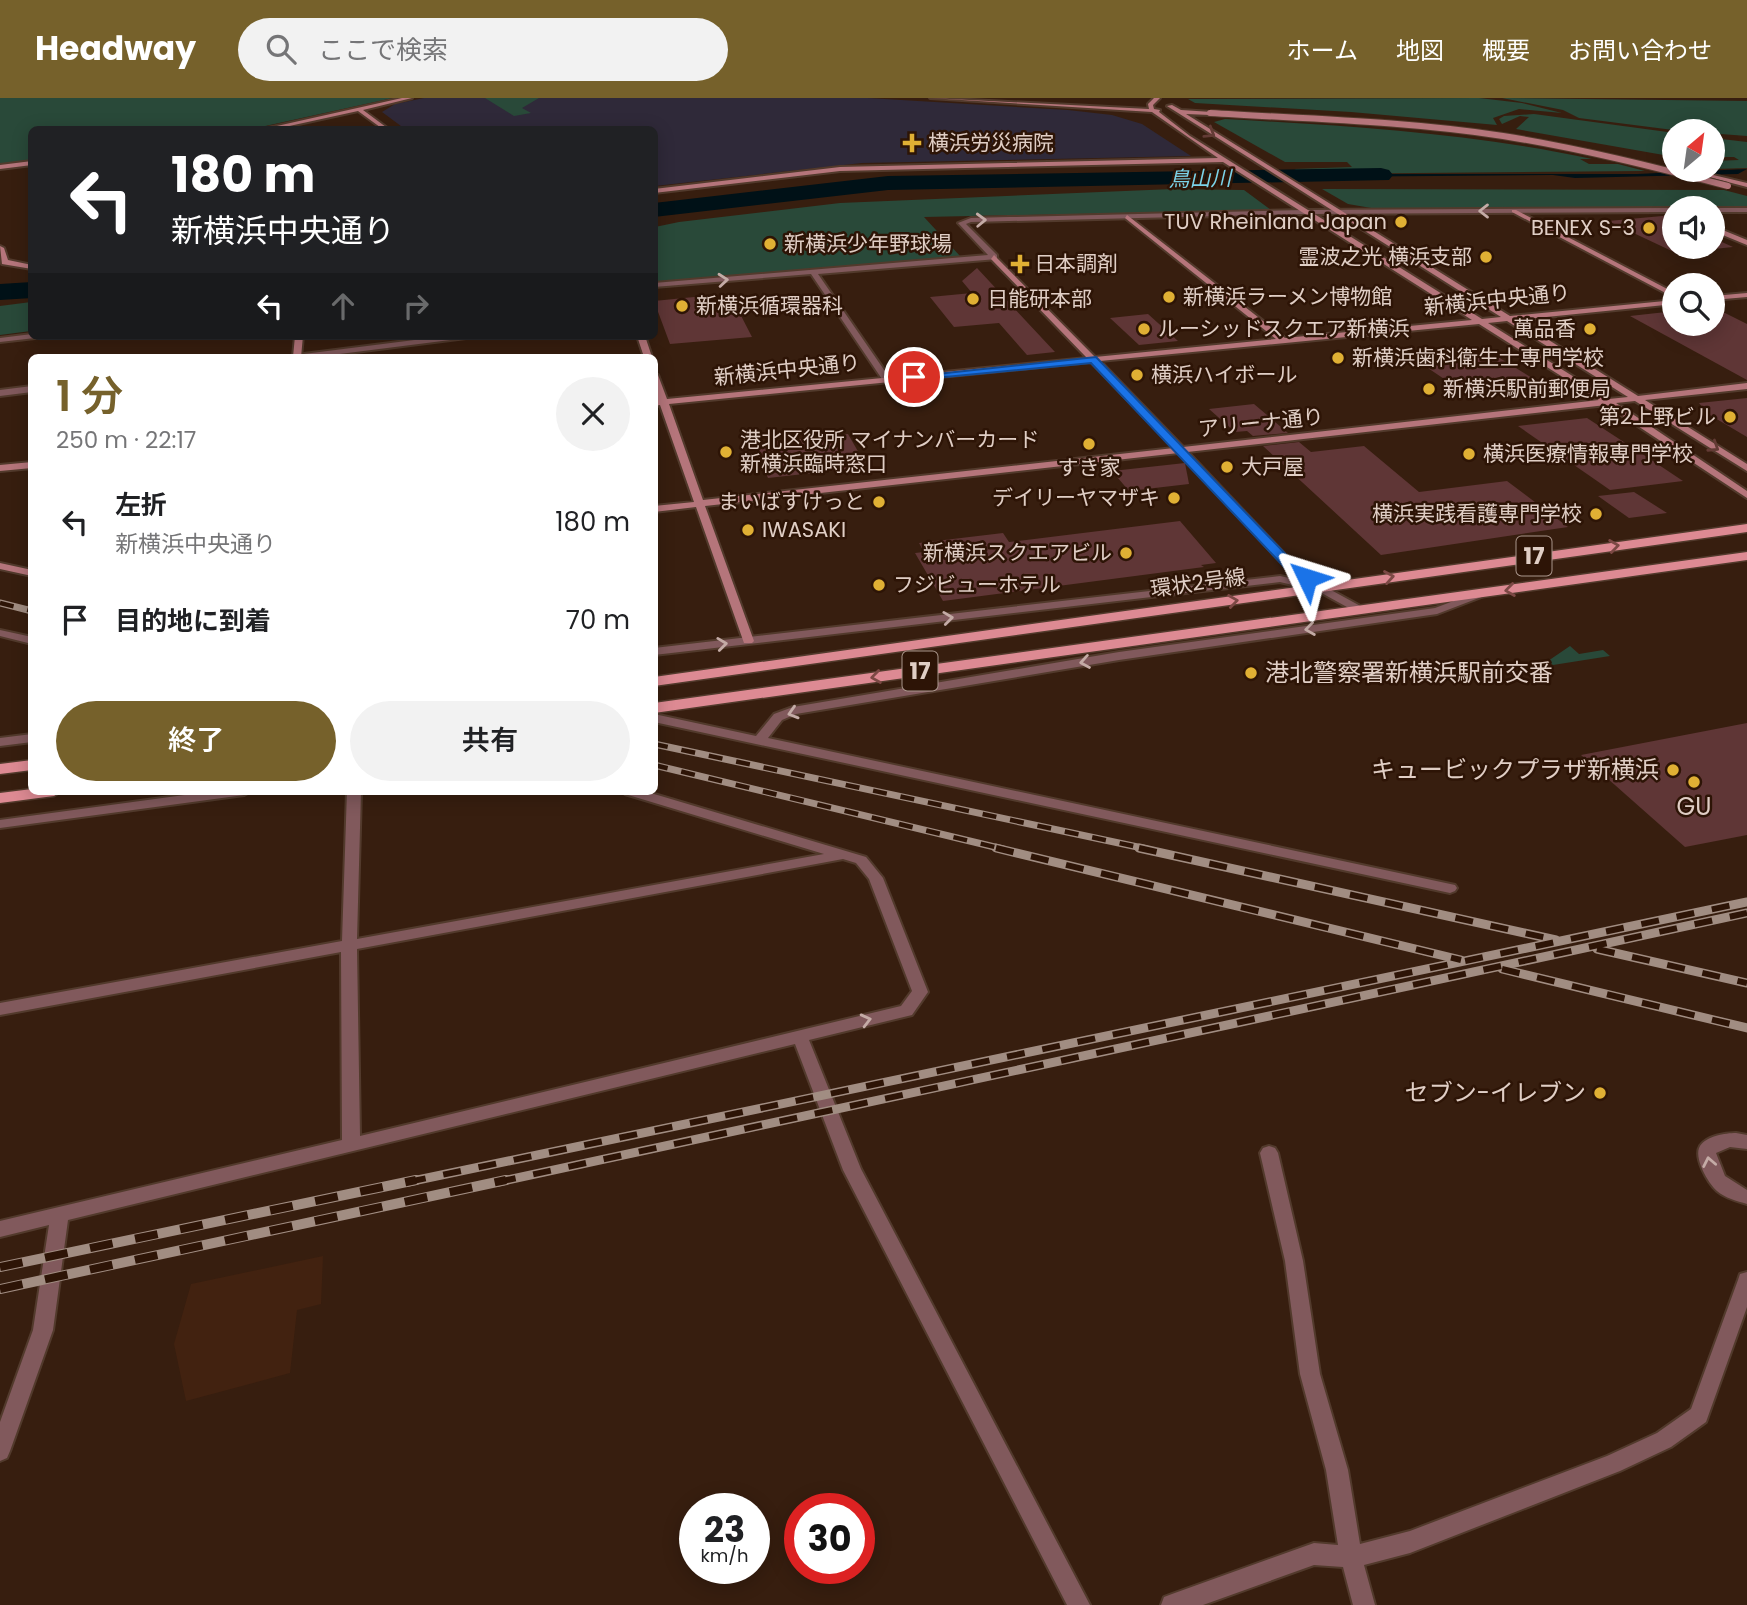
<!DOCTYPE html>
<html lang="ja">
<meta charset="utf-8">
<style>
:root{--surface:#fff;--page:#f2f2f2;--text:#202124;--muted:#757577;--accent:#76612b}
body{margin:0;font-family:Poppins,"Noto Sans JP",sans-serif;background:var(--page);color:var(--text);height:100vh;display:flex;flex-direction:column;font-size:26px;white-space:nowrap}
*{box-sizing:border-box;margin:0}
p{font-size:23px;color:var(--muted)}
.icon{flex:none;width:38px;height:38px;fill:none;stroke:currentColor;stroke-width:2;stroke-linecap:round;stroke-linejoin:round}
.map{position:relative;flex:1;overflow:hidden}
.sheet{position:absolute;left:28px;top:256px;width:630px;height:441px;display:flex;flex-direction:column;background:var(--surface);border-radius:10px;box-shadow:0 4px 18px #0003}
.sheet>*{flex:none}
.guide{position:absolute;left:28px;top:28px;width:630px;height:214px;border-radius:10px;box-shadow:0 4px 18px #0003;background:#202124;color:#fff;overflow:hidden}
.needle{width:46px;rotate:29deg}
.fabs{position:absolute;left:1662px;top:21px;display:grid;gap:14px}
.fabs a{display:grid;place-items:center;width:63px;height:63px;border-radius:50%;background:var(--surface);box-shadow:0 4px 18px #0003;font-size:35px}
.speed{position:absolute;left:679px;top:1395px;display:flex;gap:14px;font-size:35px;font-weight:700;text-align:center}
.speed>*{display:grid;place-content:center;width:91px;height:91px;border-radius:50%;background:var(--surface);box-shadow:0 4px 18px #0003;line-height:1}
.speed small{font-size:18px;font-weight:400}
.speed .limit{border:10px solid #d22;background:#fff;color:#111}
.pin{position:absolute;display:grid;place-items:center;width:60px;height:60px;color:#fff;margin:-30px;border:4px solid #fff;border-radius:50%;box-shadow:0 2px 7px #0007}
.me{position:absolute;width:77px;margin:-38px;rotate:311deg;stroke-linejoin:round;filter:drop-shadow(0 0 5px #0008)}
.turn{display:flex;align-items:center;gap:24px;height:147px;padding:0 28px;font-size:32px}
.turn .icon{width:91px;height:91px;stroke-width:2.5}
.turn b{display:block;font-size:49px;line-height:60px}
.lanes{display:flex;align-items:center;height:66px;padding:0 28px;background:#0003;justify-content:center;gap:35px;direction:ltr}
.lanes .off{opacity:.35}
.round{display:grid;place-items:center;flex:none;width:74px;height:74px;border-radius:37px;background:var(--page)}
.head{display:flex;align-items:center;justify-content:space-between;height:119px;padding:0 28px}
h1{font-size:42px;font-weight:600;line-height:52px;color:var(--accent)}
.action{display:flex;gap:14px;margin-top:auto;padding:14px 28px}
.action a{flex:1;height:80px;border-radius:42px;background:var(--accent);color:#fff;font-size:28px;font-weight:600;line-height:80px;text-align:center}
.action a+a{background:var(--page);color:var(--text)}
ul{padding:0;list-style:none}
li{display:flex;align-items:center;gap:21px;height:98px;padding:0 28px}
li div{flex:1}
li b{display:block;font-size:26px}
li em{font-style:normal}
header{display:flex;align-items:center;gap:42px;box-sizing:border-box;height:98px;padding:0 35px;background:var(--accent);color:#fff}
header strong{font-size:33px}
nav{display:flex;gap:38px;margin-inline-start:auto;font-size:24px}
.search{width:490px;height:63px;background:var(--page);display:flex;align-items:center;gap:18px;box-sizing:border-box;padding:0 24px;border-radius:38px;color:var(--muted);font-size:26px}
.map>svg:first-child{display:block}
.built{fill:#422210}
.medical{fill:#2f2939}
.green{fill:#294939}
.water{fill:#001117}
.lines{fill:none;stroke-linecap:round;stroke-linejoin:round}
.river{fill:#001117;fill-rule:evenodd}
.building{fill:#5f3636}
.street-casing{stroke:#523a2c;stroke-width:4}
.secondary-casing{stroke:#523a2c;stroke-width:4}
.primary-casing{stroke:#523a2c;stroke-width:3}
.street{fill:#81595c;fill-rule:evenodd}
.secondary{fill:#b5757b;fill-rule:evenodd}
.primary{fill:#dd8a93;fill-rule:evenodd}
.rail-far2-casing{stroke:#a18d82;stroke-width:7}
.rail-far1-casing{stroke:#a18d82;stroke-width:9}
.rail-casing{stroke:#a18d82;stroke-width:10}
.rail-far2{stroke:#2d1406;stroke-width:4.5;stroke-dasharray:14;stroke-linecap:butt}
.rail-far1{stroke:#2d1406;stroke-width:6;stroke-dasharray:18;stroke-linecap:butt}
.rail{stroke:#2d1406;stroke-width:8;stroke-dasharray:23;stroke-linecap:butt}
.secondary-bridge-casing{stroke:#523a2c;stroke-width:8;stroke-linecap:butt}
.secondary-bridge{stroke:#b5757b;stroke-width:6}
.oneway{stroke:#633b35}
.oneway2{stroke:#c4aba6}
.oneway3{stroke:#7c4945}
.route{fill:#1a73e8;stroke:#114b97;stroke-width:2}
.poi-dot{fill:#e0b034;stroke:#2d1406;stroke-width:2.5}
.labels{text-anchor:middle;stroke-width:5;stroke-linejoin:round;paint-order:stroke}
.far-poi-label{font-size:21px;fill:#e0cec5;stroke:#2d1406;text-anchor:start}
.far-water-label{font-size:21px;font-style:italic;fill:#7bd3e9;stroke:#2d1406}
.far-street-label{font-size:21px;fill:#e0cec5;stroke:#2d1406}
.shield{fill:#2d1406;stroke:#aa968c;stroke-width:2}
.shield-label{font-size:23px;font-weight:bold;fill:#e0cec5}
.poi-label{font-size:24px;fill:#e0cec5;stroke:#2d1406;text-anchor:end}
</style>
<header>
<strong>Headway</strong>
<div class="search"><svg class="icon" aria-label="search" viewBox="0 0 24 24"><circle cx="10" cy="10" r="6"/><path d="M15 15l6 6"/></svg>ここで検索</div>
<nav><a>ホーム</a><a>地図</a><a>概要</a><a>お問い合わせ</a></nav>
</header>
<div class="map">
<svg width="1747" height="1507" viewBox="0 0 1747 1507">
<rect width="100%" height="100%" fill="#371e0f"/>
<polygon class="built" points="323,1158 321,1206 297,1212 290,1275 186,1303 174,1246 191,1186"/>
<polygon class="medical" points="424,0 868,0 1068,12 1112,17 1142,26 1191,58 862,65 655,88 654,32 405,31 382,14 395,6"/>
<g class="green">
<polygon points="0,0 393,0 252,31 32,32 31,64 0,68"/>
<polygon points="485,0 539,0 522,10 531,15 514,18"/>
<polygon points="1479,0 1522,5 1562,15 1519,11 1493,20 1497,27 1351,14 1195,5 1188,1"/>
<polygon points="1502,0 1747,3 1747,38 1681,33 1579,20 1563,12"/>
<polygon points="1534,16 1675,35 1675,59 1516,31 1529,19 1520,18 1502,26 1499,21 1504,18"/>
<path d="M1225,21C1349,28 1471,35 1592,61H1580L1589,66H1618L1645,73L1306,76L1294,71L1352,69L1347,64H1285L1214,24Z"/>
<polygon points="1713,40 1747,44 1747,70 1713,71 1713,63 1739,62 1734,59 1713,59"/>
<polygon points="1173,91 1244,92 1271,112 924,119 960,158 655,184 655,129 679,124 840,105"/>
<polygon points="1322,91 1724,92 1747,98 1747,109 1377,111 1348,106"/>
<polygon points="31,204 31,233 0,237 0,208"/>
<polygon points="1570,548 1579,556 1603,552 1610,558 1553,567 1548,563"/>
</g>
<polygon class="water" points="1747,71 1738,76 1575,80 1553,77 1311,79 1309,76 1637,76"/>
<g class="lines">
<g class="river">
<polygon points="1381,70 1389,72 1393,77 1389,82 888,92 654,119 654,105 888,78"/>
<polygon points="32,184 32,200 0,202 0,186"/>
</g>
</g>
<g class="building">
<polygon points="1673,117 1675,149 1713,149 1713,140 1733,149 1676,155 1608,123"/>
<polygon points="977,170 1026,223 1055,254 1027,257 999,225 954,229 930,199 972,195 962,183"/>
<polygon points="704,198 710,211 736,208 752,239 670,246 654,203"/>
<polygon points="1713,209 1747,226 1747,282 1630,218 1675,213 1675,226 1713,226"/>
<polygon points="1148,216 1178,243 1139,247 1110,220"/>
<polygon points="1490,254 1532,280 1456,289 1416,262"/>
<polygon points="1747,300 1747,339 1698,310 1703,310 1699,305"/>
<polygon points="1254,306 1288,335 1253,338 1247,333 1235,334 1209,311"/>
<polygon points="1587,320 1653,363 1683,383 1610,392 1518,328"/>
<polygon points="848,336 867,369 768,380 753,346"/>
<polygon points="1299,344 1311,354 1364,348 1419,394 1507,383 1568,429 1381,457 1263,348"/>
<polygon points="1185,365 1189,386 1129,393 1112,373"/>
<polygon points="1634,394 1667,415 1629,420 1598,398"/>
<polygon points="1180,423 1216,465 1201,467 1204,469 943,503 915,455 924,454 919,445 1003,435 1009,444"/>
<polygon points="1747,625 1747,737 1685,749 1581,657"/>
</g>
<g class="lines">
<g class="street-casing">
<g id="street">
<polygon points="1675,110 1675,114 1304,116 971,124 966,126 997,157 997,161 818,176 891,282 887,285 884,284 811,176 654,189 654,185 988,157 958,125 971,120 1304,112"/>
<polygon points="1712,110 1747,110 1747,114 1713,114"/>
<polygon points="32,236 32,238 36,238 35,240 0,244 0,240"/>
<polygon points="446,238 470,238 466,240 316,259 292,259 296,257"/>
<polygon points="32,288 32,294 0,298 0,292"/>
<polygon points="1181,349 1184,350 1296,468 1320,486 1364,510 1364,514 1356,514 1318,493 1280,484 654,557 654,550 1280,478 1303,483 1288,472 1178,354 1176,352"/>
<polygon points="1480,493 1486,496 1484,498 1437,516 1119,562 796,616 782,622 768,640 1455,787 1457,790 1455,793 1450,795 654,624 654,616 756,638 774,616 793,609 1119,554 1435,510"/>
<polygon points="0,532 32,539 32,546 0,538"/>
<polygon points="32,636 32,644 0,648 0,640"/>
<polygon points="214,693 251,693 244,697 0,730 0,722"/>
<path d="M347,693H361L357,841L824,756L625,696L623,693H644L866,759L883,780L928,894L912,917L809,942L861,1071L1090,1507H1067L843,1072L795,946L68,1122L53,1232L10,1353L7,1360L0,1363V1324L33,1232L49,1127L0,1139V1123L342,1042L341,854L0,917V905L342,843ZM843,761L856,765L869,781L912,893L901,908L360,1038L357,851Z"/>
<path d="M1736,1035L1747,1037V1051L1730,1049L1716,1055L1725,1078L1747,1092V1106C1737,1103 1725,1100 1717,1093C1708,1085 1693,1059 1700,1048C1707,1038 1725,1035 1736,1035Z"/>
<polygon points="1269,1048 1275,1050 1278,1055 1303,1163 1320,1276 1348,1372 1360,1446 1410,1433 1607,1358 1657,1335 1691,1311 1738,1182 1740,1176 1747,1174 1747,1209 1706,1324 1671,1349 1620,1373 1410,1455 1364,1467 1375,1507 1353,1507 1343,1469 1314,1467 1203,1507 1161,1507 1164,1499 1172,1496 1314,1445 1338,1447 1326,1372 1300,1276 1285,1163 1260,1055 1263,1050"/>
</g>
</g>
<g class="secondary-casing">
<g id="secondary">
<polygon points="402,0 412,0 363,12 390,32 384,32 358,13 271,32 259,32"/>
<path d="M930,0L1149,11L1148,6L1154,0H1160L1153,7L1154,11L1160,12L1159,14L1190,38L1482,221L1501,219L1167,8L1172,7L1181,12L1212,14L1210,17L1186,16L1510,218L1675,202V206L1517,222L1638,298L1747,285V291L1645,302L1747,366V373L1635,303L1616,305L1747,393V400L1606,307L705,408L754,543L752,545H744L696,409L654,414V408L694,404L660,307L654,308V302H658L654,291V275L658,277L667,301L1087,260L991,161L994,157L1095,259L1276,241L1125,120L1127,117L1285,240L1472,222L1223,64L840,73L654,95V91L840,69L1218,60L1152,14ZM1507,223L1628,299L1609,301L1488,225ZM1479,226L1599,302L1183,349L1100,263ZM1091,264L1174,350L703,402L669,306Z"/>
<polygon points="32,63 32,67 0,71 0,67"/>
<polygon points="1682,72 1692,72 1747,85 1747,89"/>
<polygon points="1675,110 1675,115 1671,112"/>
<polygon points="1512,112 1516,112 1675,195 1675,200 1512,114"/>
<polygon points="1713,128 1747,142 1747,147 1713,133"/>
<polygon points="0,148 4,150 8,162 32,167 32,171 2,166"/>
<polygon points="1747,195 1747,199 1713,202 1713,198"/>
<polygon points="295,238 303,238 301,259 293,259"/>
<polygon points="637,238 645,238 652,259 644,259"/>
<polygon points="32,364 32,370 0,373 0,367"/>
<polygon points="0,465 32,472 32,478 0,471"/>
</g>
</g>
<g class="primary-casing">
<g id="primary">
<polygon points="1747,426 1747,434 654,588 654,579"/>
<polygon points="1747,454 1747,462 654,615 654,605"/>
<polygon points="32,662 32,672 0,676 0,666"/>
<polygon points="32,691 62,693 54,698 0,705 0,695"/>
</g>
</g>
<use href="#street" class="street"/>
<use href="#secondary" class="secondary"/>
<use href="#primary" class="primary"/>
<g class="rail-far2-casing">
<g id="rail-far2">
<polyline points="0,505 32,513"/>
<polyline points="654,646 1147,751"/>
<polyline points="654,667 1003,751"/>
</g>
</g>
<g class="rail-far1-casing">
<g id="rail-far1">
<polyline points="996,750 1461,862"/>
<polyline points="1139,750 1556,842"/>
<polyline points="1597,851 1747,885"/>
<polyline points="1502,871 1747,930"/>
<polyline points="408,1084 1747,804"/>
<polyline points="498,1084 1747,815"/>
</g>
</g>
<g class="rail-casing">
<g id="rail">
<polyline points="0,1169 416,1082"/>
<polyline points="0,1191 506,1082"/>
</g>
</g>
<use href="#rail-far2" class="rail-far2"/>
<use href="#rail-far1" class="rail-far1"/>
<use href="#rail" class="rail"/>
<g class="secondary-bridge-casing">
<path id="secondary-bridge" d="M1210,15C1308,21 1406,23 1503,38C1579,50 1654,69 1728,88"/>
</g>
<use href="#secondary-bridge" class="secondary-bridge"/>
</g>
<defs><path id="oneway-chevron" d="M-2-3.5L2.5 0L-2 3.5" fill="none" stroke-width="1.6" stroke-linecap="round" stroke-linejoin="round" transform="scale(1.75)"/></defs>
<g class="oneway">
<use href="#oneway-chevron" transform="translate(1210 35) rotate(32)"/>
<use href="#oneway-chevron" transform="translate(1714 349) rotate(33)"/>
</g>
<g class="oneway2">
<use href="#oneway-chevron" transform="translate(1484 113) rotate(180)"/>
<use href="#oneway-chevron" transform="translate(981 122) rotate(-2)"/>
<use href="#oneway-chevron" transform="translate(723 182) rotate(-5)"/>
<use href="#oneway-chevron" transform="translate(948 520) rotate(-7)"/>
<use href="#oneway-chevron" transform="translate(1310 531) rotate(172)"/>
<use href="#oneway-chevron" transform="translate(722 546) rotate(-7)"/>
<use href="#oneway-chevron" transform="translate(1085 564) rotate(170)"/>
<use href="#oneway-chevron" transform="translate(793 615) rotate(163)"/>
<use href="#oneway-chevron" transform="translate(866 922) rotate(-14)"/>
<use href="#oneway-chevron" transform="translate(1709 1064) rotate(-101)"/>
</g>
<g class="oneway3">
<use href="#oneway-chevron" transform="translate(1614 448) rotate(-8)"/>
<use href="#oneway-chevron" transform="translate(1389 479) rotate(-10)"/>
<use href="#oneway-chevron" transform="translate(1510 492) rotate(172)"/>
<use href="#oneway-chevron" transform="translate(1233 503) rotate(-8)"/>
<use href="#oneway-chevron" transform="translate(876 579) rotate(172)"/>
</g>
<polygon class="route" points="1096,259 1297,468 1311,478 1311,483 1303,483 1288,473 1091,265 914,282 909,279"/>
<g class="poi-dot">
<path d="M908.5 34.5h7v7h7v7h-7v7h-7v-7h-7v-7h7z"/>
<circle cx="1401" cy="124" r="7"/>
<circle cx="1649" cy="130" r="7"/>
<circle cx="770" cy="146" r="7"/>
<circle cx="1486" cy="159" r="7"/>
<path d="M1016.5 155.5h7v7h7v7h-7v7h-7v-7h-7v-7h7z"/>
<circle cx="1169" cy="199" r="7"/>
<circle cx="973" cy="201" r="7"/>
<circle cx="682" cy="208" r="7"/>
<circle cx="1144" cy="231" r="7"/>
<circle cx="1590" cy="231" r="7"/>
<circle cx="1338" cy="260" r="7"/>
<circle cx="1137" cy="277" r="7"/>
<circle cx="1429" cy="291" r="7"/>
<circle cx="1730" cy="319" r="7"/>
<circle cx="1089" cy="346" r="7"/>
<circle cx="726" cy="354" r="7"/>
<circle cx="1469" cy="356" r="7"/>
<circle cx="1227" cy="369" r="7"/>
<circle cx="1174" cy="400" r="7"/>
<circle cx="879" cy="404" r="7"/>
<circle cx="1596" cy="416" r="7"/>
<circle cx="748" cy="432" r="7"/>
<circle cx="1126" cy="455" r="7"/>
<circle cx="879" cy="487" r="7"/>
<circle cx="1251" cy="575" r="7"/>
<circle cx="1673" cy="672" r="7"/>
<circle cx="1694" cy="684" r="7"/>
<circle cx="1600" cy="995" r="7"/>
</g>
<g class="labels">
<g class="far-poi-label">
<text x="928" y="52">横浜労災病院</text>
<text x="1387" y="131" text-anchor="end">TUV Rheinland Japan</text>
<text x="1635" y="137" text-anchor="end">BENEX S-3</text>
<text x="784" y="153">新横浜少年野球場</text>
<text x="1472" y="166" text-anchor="end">霊波之光 横浜支部</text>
<text x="1034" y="173">日本調剤</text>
<text x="1183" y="206">新横浜ラーメン博物館</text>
<text x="987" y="208">日能研本部</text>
<text x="696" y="215">新横浜循環器科</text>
<text x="1158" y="238">ルーシッドスクエア新横浜</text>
<text x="1576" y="238" text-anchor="end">萬品香</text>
<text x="1352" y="267">新横浜歯科衛生士専門学校</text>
<text x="1151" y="284">横浜ハイボール</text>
<text x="1443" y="298">新横浜駅前郵便局</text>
<text x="1716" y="326" text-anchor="end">第2上野ビル</text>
<text x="740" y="349">港北区役所 マイナンバーカード<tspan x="740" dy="24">新横浜臨時窓口</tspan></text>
<text x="1483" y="363">横浜医療情報専門学校</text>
<text x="1241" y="376">大戸屋</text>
<text x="1089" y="377" text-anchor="middle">すき家</text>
<text x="1160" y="407" text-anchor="end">デイリーヤマザキ</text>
<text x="865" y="411" text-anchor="end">まいばすけっと</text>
<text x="1582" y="423" text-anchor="end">横浜実践看護専門学校</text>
<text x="762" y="439">IWASAKI</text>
<text x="1112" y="462" text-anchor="end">新横浜スクエアビル</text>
<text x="893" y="494">フジビューホテル</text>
</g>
<g class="far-water-label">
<text transform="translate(1200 81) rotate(-1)" y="7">鳥山川</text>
</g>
<g class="far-street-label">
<text transform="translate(1497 202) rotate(-6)" y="7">新横浜中央通り</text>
<text transform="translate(787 272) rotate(-6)" y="7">新横浜中央通り</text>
<text transform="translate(1261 325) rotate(-6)" y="7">アリーナ通り</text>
<text transform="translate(1198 485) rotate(-8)" y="7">環状2号線</text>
</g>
<g class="shield">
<rect x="1516.5" y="438.5" width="35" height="39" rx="5"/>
<rect x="902.5" y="553.5" width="35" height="39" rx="5"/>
</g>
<g class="shield-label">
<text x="1534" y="466">17</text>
<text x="920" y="581">17</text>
</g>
<g class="poi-label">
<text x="1265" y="583" text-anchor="start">港北警察署新横浜駅前交番</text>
<text x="1659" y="680">キュービックプラザ新横浜</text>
<text x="1694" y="717" text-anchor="middle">GU</text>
<text x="1586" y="1003">セブン-イレブン</text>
</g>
</g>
</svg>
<div class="fabs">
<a><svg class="needle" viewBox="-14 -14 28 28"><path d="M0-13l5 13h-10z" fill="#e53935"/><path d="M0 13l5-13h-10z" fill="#757577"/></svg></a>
<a><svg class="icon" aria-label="sound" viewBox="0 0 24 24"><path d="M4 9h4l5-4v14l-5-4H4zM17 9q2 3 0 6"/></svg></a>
<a><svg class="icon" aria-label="search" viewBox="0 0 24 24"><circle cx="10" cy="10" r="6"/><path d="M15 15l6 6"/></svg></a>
</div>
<div class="speed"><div>23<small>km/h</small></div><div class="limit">30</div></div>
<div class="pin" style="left:914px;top:279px;background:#d93025"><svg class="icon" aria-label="arrive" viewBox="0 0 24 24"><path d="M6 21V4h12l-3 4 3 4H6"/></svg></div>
<svg class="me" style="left:1307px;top:480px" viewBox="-20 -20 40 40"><path d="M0-17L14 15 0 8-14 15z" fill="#1a73e8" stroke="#fff" stroke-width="4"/></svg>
<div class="guide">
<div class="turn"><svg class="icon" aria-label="left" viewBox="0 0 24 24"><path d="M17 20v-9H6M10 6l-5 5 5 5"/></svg><div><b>180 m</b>新横浜中央通り</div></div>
<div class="lanes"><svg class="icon" aria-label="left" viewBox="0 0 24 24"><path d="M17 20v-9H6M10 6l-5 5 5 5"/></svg><svg class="icon off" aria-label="ahead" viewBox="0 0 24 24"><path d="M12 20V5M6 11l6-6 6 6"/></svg><svg class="icon off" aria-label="right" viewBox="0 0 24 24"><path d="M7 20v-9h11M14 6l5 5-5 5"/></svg></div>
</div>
<section class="sheet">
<div class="head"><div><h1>1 分</h1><p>250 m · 22:17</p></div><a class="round"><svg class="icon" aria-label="close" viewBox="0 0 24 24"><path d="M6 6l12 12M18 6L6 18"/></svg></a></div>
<ul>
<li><svg class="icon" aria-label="left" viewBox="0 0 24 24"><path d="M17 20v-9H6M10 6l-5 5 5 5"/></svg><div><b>左折</b><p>新横浜中央通り</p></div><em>180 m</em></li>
<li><svg class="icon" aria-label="arrive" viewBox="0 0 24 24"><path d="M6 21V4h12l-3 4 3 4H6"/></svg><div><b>目的地に到着</b></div><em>70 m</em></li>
</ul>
<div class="action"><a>終了</a><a>共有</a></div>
</section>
</div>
